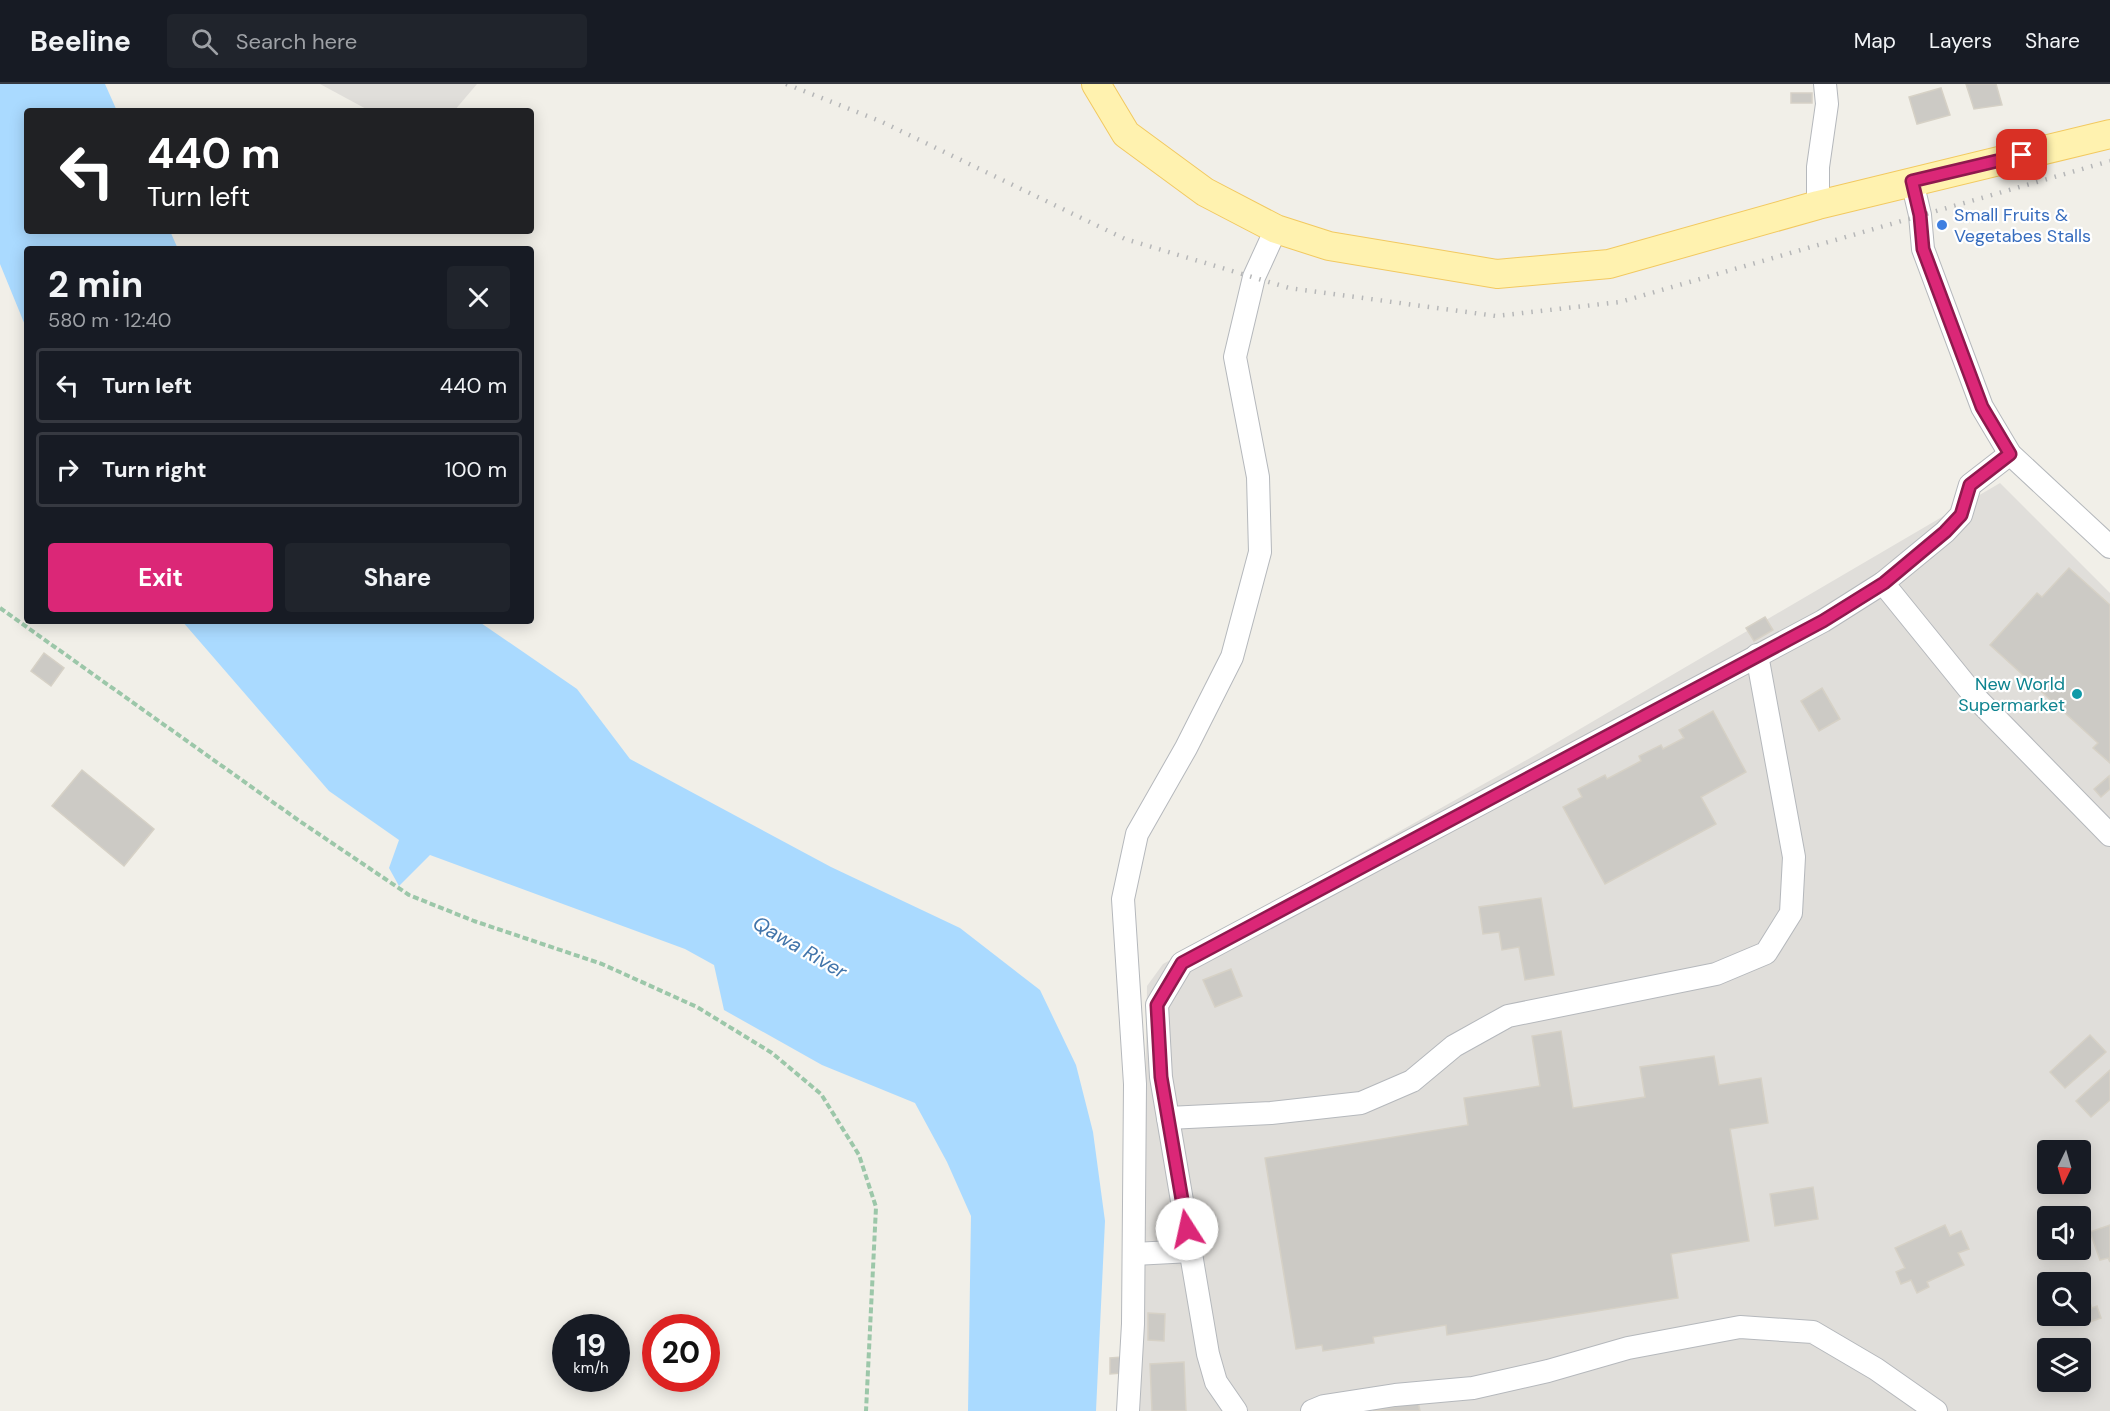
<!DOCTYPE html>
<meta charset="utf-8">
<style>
:root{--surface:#171b24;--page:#20242c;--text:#f1f3f6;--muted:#9ea1a6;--line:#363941;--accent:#db2777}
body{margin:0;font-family:"DM Sans",sans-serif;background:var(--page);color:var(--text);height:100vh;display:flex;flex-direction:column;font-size:22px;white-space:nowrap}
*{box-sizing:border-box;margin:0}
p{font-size:20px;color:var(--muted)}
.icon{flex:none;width:33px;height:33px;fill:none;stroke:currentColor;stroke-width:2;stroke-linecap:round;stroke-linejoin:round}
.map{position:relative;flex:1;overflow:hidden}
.drawer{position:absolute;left:24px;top:162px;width:510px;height:378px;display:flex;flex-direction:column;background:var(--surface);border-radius:6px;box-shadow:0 3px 15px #0003}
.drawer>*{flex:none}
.top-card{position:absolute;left:24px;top:24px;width:510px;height:126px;border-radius:6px;box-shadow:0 3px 15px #0003;background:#202124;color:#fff;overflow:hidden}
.needle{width:39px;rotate:185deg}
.tools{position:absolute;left:2037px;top:1056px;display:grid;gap:12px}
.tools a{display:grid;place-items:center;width:54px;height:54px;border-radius:6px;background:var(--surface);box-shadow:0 3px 15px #0003;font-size:30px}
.speed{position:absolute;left:552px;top:1230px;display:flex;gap:12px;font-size:30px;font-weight:700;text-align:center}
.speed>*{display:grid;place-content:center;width:78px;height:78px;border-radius:50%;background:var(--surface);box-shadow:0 3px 15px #0003;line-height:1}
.speed small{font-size:15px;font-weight:400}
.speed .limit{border:9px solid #d22;background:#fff;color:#111}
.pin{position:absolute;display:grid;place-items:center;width:51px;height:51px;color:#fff;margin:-26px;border-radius:12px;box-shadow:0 3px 9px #0006}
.me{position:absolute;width:66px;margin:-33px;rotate:350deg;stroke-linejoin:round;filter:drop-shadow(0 0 4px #0008)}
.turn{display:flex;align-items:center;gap:21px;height:126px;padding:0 24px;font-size:27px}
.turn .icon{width:78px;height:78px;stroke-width:2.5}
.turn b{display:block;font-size:42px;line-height:51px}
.round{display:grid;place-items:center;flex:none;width:63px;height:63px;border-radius:6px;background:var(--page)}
.summary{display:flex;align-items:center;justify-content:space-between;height:102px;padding:0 24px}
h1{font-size:36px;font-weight:700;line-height:45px}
.primary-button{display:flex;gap:12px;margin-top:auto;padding:12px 24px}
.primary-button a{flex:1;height:69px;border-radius:6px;background:var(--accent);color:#fff;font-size:24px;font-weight:700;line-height:69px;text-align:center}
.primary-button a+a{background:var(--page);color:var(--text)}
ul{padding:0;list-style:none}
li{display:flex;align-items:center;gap:18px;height:75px;margin:0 12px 9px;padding:0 12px;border:3px solid var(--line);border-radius:6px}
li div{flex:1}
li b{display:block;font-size:22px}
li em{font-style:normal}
header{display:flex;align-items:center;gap:36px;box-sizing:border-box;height:84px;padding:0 30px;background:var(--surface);border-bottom:2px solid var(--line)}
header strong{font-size:28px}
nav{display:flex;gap:33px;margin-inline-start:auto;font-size:21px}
.search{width:420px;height:54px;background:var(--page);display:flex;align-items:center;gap:15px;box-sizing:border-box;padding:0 21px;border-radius:6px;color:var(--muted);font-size:22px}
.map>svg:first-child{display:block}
.industrial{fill:#e0deda;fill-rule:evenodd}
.water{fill:#aadaff}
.building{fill:#cccac5;stroke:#d6d1c6;stroke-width:1.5}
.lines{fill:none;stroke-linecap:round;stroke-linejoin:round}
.minor-casing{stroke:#b5b8bc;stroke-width:24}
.major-casing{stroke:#f2c960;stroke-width:30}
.path{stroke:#9cc7a9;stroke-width:4;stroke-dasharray:6 3;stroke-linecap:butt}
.minor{stroke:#fff;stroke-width:22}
.major{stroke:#fff2af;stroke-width:28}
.rail{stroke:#b6b7b8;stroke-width:4.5;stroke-dasharray:1.5 8;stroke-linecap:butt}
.route-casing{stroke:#8e194d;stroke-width:15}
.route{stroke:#db2777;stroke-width:10}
.shop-dot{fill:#3f7fe0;stroke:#fff;stroke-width:2}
.culture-dot{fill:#0f9aa8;stroke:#fff;stroke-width:2}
.labels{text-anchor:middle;stroke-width:4.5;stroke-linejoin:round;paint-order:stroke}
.shop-label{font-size:18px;fill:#366cbe;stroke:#fff;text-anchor:start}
.culture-label{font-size:18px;fill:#0d838f;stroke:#fff;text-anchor:end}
.water-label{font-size:20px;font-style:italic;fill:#4174aa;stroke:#fff}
</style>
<header>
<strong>Beeline</strong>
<div class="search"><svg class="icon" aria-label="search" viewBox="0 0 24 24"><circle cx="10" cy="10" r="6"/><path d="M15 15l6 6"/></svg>Search here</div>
<nav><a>Map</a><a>Layers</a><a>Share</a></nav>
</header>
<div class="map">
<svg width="2110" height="1327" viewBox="0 0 2110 1327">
<rect width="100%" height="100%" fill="#f1efe8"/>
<g class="industrial">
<polygon points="320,0 477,0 454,27 370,27"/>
<path d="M2000,399L2110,509V1327H1140L1147,902L1163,880L1539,669ZM2048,1066H2080V1100H2048ZM2048,1132H2080V1166H2048ZM2048,1198H2080V1232H2048ZM2048,1264H2080V1298H2048Z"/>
</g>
<g class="water">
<polygon points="0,0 105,0 117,27 27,27 27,147 170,147 178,165 27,165 27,246 0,180"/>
<polygon points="182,537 478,537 577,605 630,675 831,783 960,844 1040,906 1076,981 1093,1048 1105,1137 1096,1327 968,1327 971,1132 947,1078 915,1019 822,981 724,926 714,881 685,865 430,771 399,802 389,784 399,756 329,707"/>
</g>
<g class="building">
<polygon points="1966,0 1996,0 2002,21 1974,25"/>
<polygon points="1941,4 1950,31 1917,40 1909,13"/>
<rect x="1791" y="9" width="21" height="10"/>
<polygon points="2069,484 2110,521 2110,679 2093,664 2098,659 1990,561 2037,509 2042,513"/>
<polygon points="1765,533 1773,546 1754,557 1746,544"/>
<polygon points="44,569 64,584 51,602 31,587"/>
<polygon points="1822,604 1840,635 1819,647 1801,617"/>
<polygon points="1713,627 1746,688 1701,713 1716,740 1605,800 1563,723 1582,713 1578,705 1605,691 1607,695 1641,677 1639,672 1661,661 1663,665 1684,654 1679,646"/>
<polygon points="82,686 154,745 124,782 52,722"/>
<polygon points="2109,692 2110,705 2101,713 2094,705"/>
<polygon points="1541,814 1554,891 1525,896 1519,863 1502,866 1499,848 1483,850 1479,823"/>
<polygon points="1231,885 1242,912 1215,923 1203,896"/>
<polygon points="1561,947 1573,1024 1645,1013 1640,983 1714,972 1719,1001 1761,994 1768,1039 1730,1045 1749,1157 1671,1170 1678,1214 1447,1251 1446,1241 1373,1253 1374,1259 1323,1267 1322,1261 1296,1265 1265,1074 1468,1041 1464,1014 1540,1002 1532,952"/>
<polygon points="2090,951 2106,968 2065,1004 2050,988"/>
<polygon points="2110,986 2110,1016 2091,1033 2076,1017"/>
<polygon points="1813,1103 1818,1135 1775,1142 1770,1110"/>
<polygon points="1945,1141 1950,1152 1961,1147 1969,1165 1958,1169 1964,1181 1927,1198 1929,1203 1917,1209 1911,1196 1901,1200 1896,1188 1905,1184 1895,1164"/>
<polygon points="2110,1141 2110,1178 2108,1174 2100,1176 2090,1148"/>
<polygon points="2089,1216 2092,1224 2097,1222 2101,1234 2084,1240 2080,1219"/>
<polygon points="1148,1229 1165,1230 1164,1257 1148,1256"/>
<polygon points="1122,1273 1122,1289 1110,1290 1110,1274"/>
<polygon points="1184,1278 1186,1327 1152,1327 1150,1280"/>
<polygon points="1418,1318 1420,1327 1373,1327"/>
</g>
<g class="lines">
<g class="minor-casing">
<g id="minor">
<polyline points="1912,97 1920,131 1923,165 1982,323 2010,370 2110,463"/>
<polyline points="1818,121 1818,83 1827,20 1825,0"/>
<polyline points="1883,499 1977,615 2110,751"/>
<polyline points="1168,1034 1271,1029 1361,1019 1412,997 1454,962 1508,932 1716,890 1766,869 1791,829 1794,773 1757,571"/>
<polyline points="1134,1170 1191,1167"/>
<polyline points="1128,1327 1133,1240 1135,1000 1123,815 1137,750 1186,664 1232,573 1260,468 1258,393 1235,273 1254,193 1276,145"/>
<polyline points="1236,1327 1216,1298 1208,1270 1161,993 1157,921 1182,879 1823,537 1883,499 1945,448 1961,431 1970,401 2010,370"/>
<polyline points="1312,1327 1324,1322 1395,1311 1473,1304 1548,1287 1628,1264 1740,1243 1813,1248 1876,1285 1936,1327"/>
</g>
</g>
<g class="major-casing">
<polyline id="major" points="1096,0 1126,50 1205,108 1276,145 1329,162 1497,190 1609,180 1818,121 2110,50"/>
</g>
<polyline class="path" points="0,524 298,736 409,811 474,837 602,880 697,923 772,969 821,1010 859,1071 876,1123 866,1327"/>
<use href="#minor" class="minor"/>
<use href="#major" class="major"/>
<polyline class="rail" points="786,0 880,37 1125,155 1289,204 1496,232 1620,218 2110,77"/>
</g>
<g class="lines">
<g class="route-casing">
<polyline id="route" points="1187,1145 1161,993 1157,921 1182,879 1823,537 1884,499 1945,448 1961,431 1970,401 2010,370 1982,323 1923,165 1920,131 1912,97 2022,71"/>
</g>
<use href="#route" class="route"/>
</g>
<circle class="shop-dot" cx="1942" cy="141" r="6"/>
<circle class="culture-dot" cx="2077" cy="610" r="6"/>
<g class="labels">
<g class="shop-label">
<text x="1954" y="137">Small Fruits &amp;<tspan x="1954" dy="21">Vegetabes Stalls</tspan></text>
</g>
<g class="culture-label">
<text x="2065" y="606">New World<tspan x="2065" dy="21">Supermarket</tspan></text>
</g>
<g class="water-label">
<text transform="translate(800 863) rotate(30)" y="7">Qawa River</text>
</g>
</g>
</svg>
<div class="tools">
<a><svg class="needle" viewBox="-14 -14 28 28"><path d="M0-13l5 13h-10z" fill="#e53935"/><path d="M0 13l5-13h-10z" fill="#9ea1a6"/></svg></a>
<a><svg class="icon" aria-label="sound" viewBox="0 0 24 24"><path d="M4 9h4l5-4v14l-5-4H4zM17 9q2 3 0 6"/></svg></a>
<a><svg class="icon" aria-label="search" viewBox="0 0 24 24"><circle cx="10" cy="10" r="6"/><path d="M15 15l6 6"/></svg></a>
<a><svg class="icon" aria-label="layers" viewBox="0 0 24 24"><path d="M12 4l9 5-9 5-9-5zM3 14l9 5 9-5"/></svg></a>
</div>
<div class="speed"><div>19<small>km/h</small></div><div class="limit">20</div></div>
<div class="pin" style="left:2022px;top:71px;background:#d93025"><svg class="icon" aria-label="arrive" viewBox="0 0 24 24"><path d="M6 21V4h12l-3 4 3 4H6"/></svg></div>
<svg class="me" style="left:1187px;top:1145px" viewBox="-20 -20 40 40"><circle r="19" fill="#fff"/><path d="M0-13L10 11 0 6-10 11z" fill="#db2777"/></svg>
<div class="top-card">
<div class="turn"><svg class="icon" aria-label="left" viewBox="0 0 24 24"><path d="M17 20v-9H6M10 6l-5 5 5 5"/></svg><div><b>440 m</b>Turn left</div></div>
</div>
<section class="drawer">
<div class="summary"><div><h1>2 min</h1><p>580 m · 12:40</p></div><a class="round"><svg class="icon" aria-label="close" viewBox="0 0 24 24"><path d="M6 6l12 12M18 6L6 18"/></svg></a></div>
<ul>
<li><svg class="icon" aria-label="left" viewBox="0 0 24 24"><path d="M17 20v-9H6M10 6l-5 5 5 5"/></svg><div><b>Turn left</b></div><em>440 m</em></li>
<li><svg class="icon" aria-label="right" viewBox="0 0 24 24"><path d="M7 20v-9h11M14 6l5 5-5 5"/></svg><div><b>Turn right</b></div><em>100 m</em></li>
</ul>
<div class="primary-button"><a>Exit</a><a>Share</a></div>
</section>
</div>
